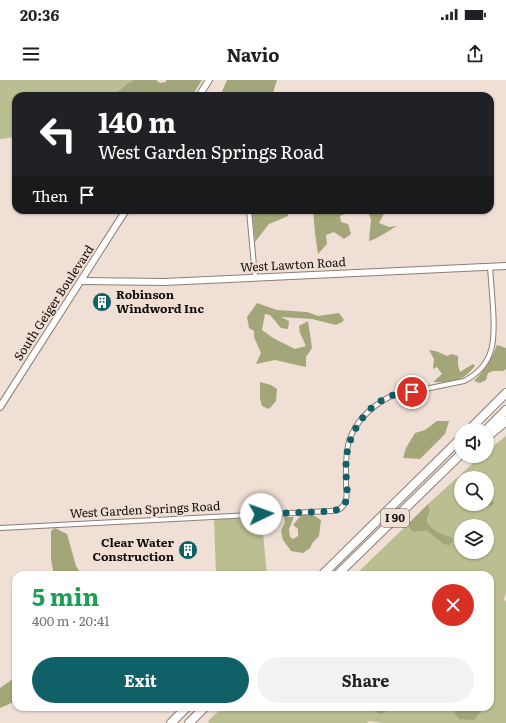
<!DOCTYPE html>
<meta charset="utf-8">
<style>
:root{--surface:#fff;--page:#f2f2f2;--text:#202124;--muted:#757577;--accent:#106167}
body{margin:0;font-family:Literata,serif;background:var(--page);color:var(--text);height:100vh;display:flex;flex-direction:column;font-size:15px;white-space:nowrap}
*{box-sizing:border-box;margin:0}
p{font-size:13px;color:var(--muted)}
.icon{flex:none;width:22px;height:22px;fill:none;stroke:currentColor;stroke-width:2;stroke-linecap:round;stroke-linejoin:round}
.map{position:relative;flex:1;overflow:hidden}
.drawer{position:absolute;left:12px;top:491px;width:482px;height:140px;display:flex;flex-direction:column;background:var(--surface);border-radius:12px;box-shadow:0 1px 3px #0004}
.drawer>*{flex:none}
.hud{position:absolute;left:12px;top:12px;width:482px;height:122px;border-radius:12px;box-shadow:0 1px 3px #0004;background:#202124;color:#fff;overflow:hidden}
.tools{position:absolute;left:454px;top:343px;display:grid;gap:8px}
.tools a{display:grid;place-items:center;width:40px;height:40px;border-radius:50%;background:var(--surface);box-shadow:0 1px 3px #0004;font-size:20px}
.pin{position:absolute;display:grid;place-items:center;width:34px;height:34px;color:#fff;margin:-17px;border:2px solid #fff;border-radius:50%;box-shadow:0 1px 4px #0007}
.me{position:absolute;width:44px;margin:-22px;rotate:87deg;stroke-linejoin:round;filter:drop-shadow(0 0 3px #0008)}
.turn{display:flex;align-items:center;gap:14px;height:84px;padding:0 20px;font-size:18px}
.turn .icon{width:52px;height:52px;stroke-width:2.5}
.turn b{display:block;font-size:28px;line-height:34px}
.then{display:flex;align-items:center;height:38px;padding:0 20px;background:#0003;gap:8px;font-size:15px}
.round{display:grid;place-items:center;flex:none;width:42px;height:42px;border-radius:21px;background:var(--page)}
.overview{display:flex;align-items:center;justify-content:space-between;height:68px;padding:0 20px}
h1{font-size:24px;font-weight:700;line-height:30px;color:#1e9e55}
.button{display:flex;gap:8px;margin-top:auto;padding:8px 20px}
.button a{flex:1;height:46px;border-radius:24px;background:var(--accent);color:#fff;font-size:16px;font-weight:700;line-height:46px;text-align:center}
.button a+a{background:var(--page);color:var(--text)}
.status{display:flex;justify-content:space-between;align-items:center;height:28px;padding:0 20px;background:var(--surface);direction:ltr}
.status svg{height:11px;fill:currentColor}
header{display:flex;justify-content:space-between;align-items:center;height:52px;padding:0 20px;background:var(--surface);font-size:18px;font-weight:700}
.map>svg:first-child{display:block}
.green{fill:#babe90;fill-rule:evenodd}
.forest{fill:#a2a678}
.lines{fill:none;stroke-linecap:round;stroke-linejoin:round}
.street-casing{stroke:#8d7e75;stroke-width:6}
.secondary-casing{stroke:#8d7e75;stroke-width:8}
.highway-casing{stroke:#8d7e75;stroke-width:10}
.street{stroke:#fff;stroke-width:4}
.secondary{stroke:#fff;stroke-width:6}
.highway{stroke:#fff;stroke-width:8}
.route{stroke:#106167;stroke-width:7;stroke-dasharray:0 12.6}
.labels{text-anchor:middle;stroke-width:4;stroke-linejoin:round;paint-order:stroke}
.shield{fill:#f0dfd5;stroke:#554c47;stroke-width:1}
.shield-label{font-size:11px;font-weight:bold;fill:#120d0a}
.street-label{font-size:12px;fill:#120d0a;stroke:#f0dfd5}
.poi-label{font-size:12px;font-weight:bold;fill:#120d0a;stroke:#f0dfd5;text-anchor:start}
</style>
<div class="status"><b>20:36</b><svg viewBox="0 0 49 12"><path d="M0 12V9h3v3zM5 12V6h3v6zM10 12V3h3v9zM15 12V0h3v12zM26 1h20v11H26zM47 4h2v5h-2z"/></svg></div>
<header><svg class="icon" aria-label="menu" viewBox="0 0 24 24"><path d="M4 6h16M4 12h16M4 18h16"/></svg>Navio<svg class="icon" aria-label="share" viewBox="0 0 24 24"><path d="M12 15V3M7 8l5-5 5 5M5 13v7h14v-7"/></svg></header>
<div class="map">
<svg width="506" height="643" viewBox="0 0 506 643">
<rect width="100%" height="100%" fill="#f0dfd5"/>
<g class="green">
<path d="M0,0H134C127,3 124,7 118,11C105,18 87,14 73,12L71,16H16V57L0,59Z"/>
<path d="M506,356V513L504,519L506,522V643H382L369,641L367,643H209L208,641L223,627H372L373,631L386,632L387,627H450L454,633L481,631L480,627H490V540L494,535L490,533V495L485,491H479L477,495H355L407,445L413,452L427,451L443,464L452,457C444,455 427,449 427,439C427,436 430,432 430,430L428,424L481,376H487V371ZM461,398H487V420L493,421L491,426L463,425L458,421L461,415ZM461,446H487V472H461Z"/>
<polygon points="263,438 262,443 267,495 216,495 214,439"/>
</g>
<g class="forest">
<path d="M134,0H156L160,3L166,2V0H202L192,16H71L73,12C87,14 105,18 118,11C124,7 127,3 134,0Z"/>
<polygon points="227,0 277,0 272,16 234,16 236,14 220,16"/>
<polygon points="252,130 287,130 288,136 269,144 255,162"/>
<path d="M313,130H386L379,143L389,147L397,146C389,150 376,160 369,161L371,140L369,134C359,132 349,131 340,136L341,142L348,144L351,154L344,159L334,152L326,155L327,164L318,174L315,153Z"/>
<polygon points="257,223 277,230 307,232 318,236 339,233 344,240 342,242 336,245 312,239 281,237 289,241 288,249 281,248 270,235 265,234 262,250 273,258 295,269 306,266 300,253 299,246 308,241 312,268 306,277 306,287 275,280 256,284 261,273 254,257 254,251 249,248 247,237"/>
<path d="M497,265L506,268V289L503,291H493L488,293L486,300L480,303L474,301C485,290 491,280 497,265Z"/>
<path d="M429,270L436,271L447,276L452,274L458,276V285L460,292L473,284L475,286C462,302 452,303 433,302L442,294L437,287L433,289L434,279Z"/>
<polygon points="260,302 271,305 277,309 276,321 269,329 262,326 260,319"/>
<polygon points="437,341 449,341 445,354 420,379 403,378 406,368 415,353 425,350"/>
<polygon points="487,420 493,421 494,424 491,426 463,425 462,424 487,424"/>
<path d="M428,424L430,430C430,432 427,436 427,439C427,449 444,455 452,457L453,461L450,465L443,464L427,451L413,452L407,445Z"/>
<polygon points="302,434 313,435 321,440 319,456 313,462 310,468 303,473 291,471 283,460 281,451 285,442 284,437 294,437 289,449 290,457 293,459 298,456 298,449 293,445"/>
<polygon points="55,448 67,454 76,486 82,495 54,495 51,479 51,451"/>
<polygon points="16,598 16,621 0,628 0,608 13,599"/>
<polygon points="372,627 387,627 386,632 381,634 373,631"/>
<polygon points="450,627 480,627 481,631 474,640 459,639"/>
</g>
<g class="lines">
<g class="street-casing">
<g id="street">
<polyline points="249,130 255,197"/>
<path d="M0,448L330,431C336,431 343,429 345,422C348,417 346,410 346,404C346,389 345,375 349,361C356,340 372,326 391,316L464,301C496,285 495,258 493,227C492,213 491,200 490,187"/>
</g>
</g>
<g class="secondary-casing">
<g id="secondary">
<polyline points="199,16 209,0"/>
<polyline points="81,201 164,202 506,186"/>
<polyline points="0,327 126,130"/>
</g>
</g>
<g class="highway-casing">
<g id="highway">
<polyline points="469,350 506,313"/>
<polyline points="486,350 506,330"/>
<polyline points="487,357 506,341"/>
<polyline points="322,495 461,358"/>
<polyline points="337,495 461,374"/>
<polyline points="171,643 187,627"/>
<polyline points="189,643 205,627"/>
</g>
</g>
<use href="#street" class="street"/>
<use href="#secondary" class="secondary"/>
<use href="#highway" class="highway"/>
</g>
<g class="lines">
<path class="route" d="M261,434L334,431C339,429 344,427 346,421C349,412 345,395 346,384C346,357 365,325 391,316C398,313 405,313 412,312"/>
</g>
<defs>
<g id="building-disc" transform="scale(1)"><circle r="9.5" fill="#106167" stroke="#f0dfd5"/><path d="M-4-6H4V6H1V3H-1V6H-4ZM-2.5-4.3h1.7v1.8h-1.7ZM.8-4.3h1.7v1.8H.8ZM-2.5-1h1.7V.8h-1.7ZM.8-1h1.7V.8H.8Z" fill="#fff"/></g>
</defs>
<g fill-rule="evenodd">
<use href="#building-disc" x="102" y="222"/>
<use href="#building-disc" x="188" y="470"/>
</g>
<g class="labels">
<rect class="shield" x="381" y="429" width="28" height="18" rx="3"/>
<g class="shield-label">
<text x="395" y="442">I 90</text>
</g>
<g class="street-label">
<text transform="translate(293 185) rotate(-3)" y="4">West Lawton Road</text>
<text transform="translate(54 223) rotate(-57)" y="4">South Geiger Boulevard</text>
<text transform="translate(145 430) rotate(-3)" y="4">West Garden Springs Road</text>
</g>
<g class="poi-label">
<text x="116" y="219">Robinson<tspan x="116" dy="14">Windword Inc</tspan></text>
<text x="174" y="467" text-anchor="end">Clear Water<tspan x="174" dy="14">Construction</tspan></text>
</g>
</g>
</svg>
<div class="tools">
<a><svg class="icon" aria-label="sound" viewBox="0 0 24 24"><path d="M4 9h4l5-4v14l-5-4H4zM17 9q2 3 0 6"/></svg></a>
<a><svg class="icon" aria-label="search" viewBox="0 0 24 24"><circle cx="10" cy="10" r="6"/><path d="M15 15l6 6"/></svg></a>
<a><svg class="icon" aria-label="layers" viewBox="0 0 24 24"><path d="M12 4l9 5-9 5-9-5zM3 14l9 5 9-5"/></svg></a>
</div>
<div class="pin" style="left:412px;top:312px;background:#d93025"><svg class="icon" aria-label="arrive" viewBox="0 0 24 24"><path d="M6 21V4h12l-3 4 3 4H6"/></svg></div>
<svg class="me" style="left:261px;top:434px" viewBox="-20 -20 40 40"><circle r="19" fill="#fff"/><path d="M0-13L10 11 0 6-10 11z" fill="#106167"/></svg>
<div class="hud">
<div class="turn"><svg class="icon" aria-label="left" viewBox="0 0 24 24"><path d="M17 20v-9H6M10 6l-5 5 5 5"/></svg><div><b>140 m</b>West Garden Springs Road</div></div>
<div class="then">Then<svg class="icon" aria-label="arrive" viewBox="0 0 24 24"><path d="M6 21V4h12l-3 4 3 4H6"/></svg></div>
</div>
<section class="drawer">
<div class="overview"><div><h1>5 min</h1><p>400 m · 20:41</p></div><a class="round" style="background:#d93025;color:#fff"><svg class="icon" aria-label="close" viewBox="0 0 24 24"><path d="M6 6l12 12M18 6L6 18"/></svg></a></div>
<div class="button"><a>Exit</a><a>Share</a></div>
</section>
</div>
